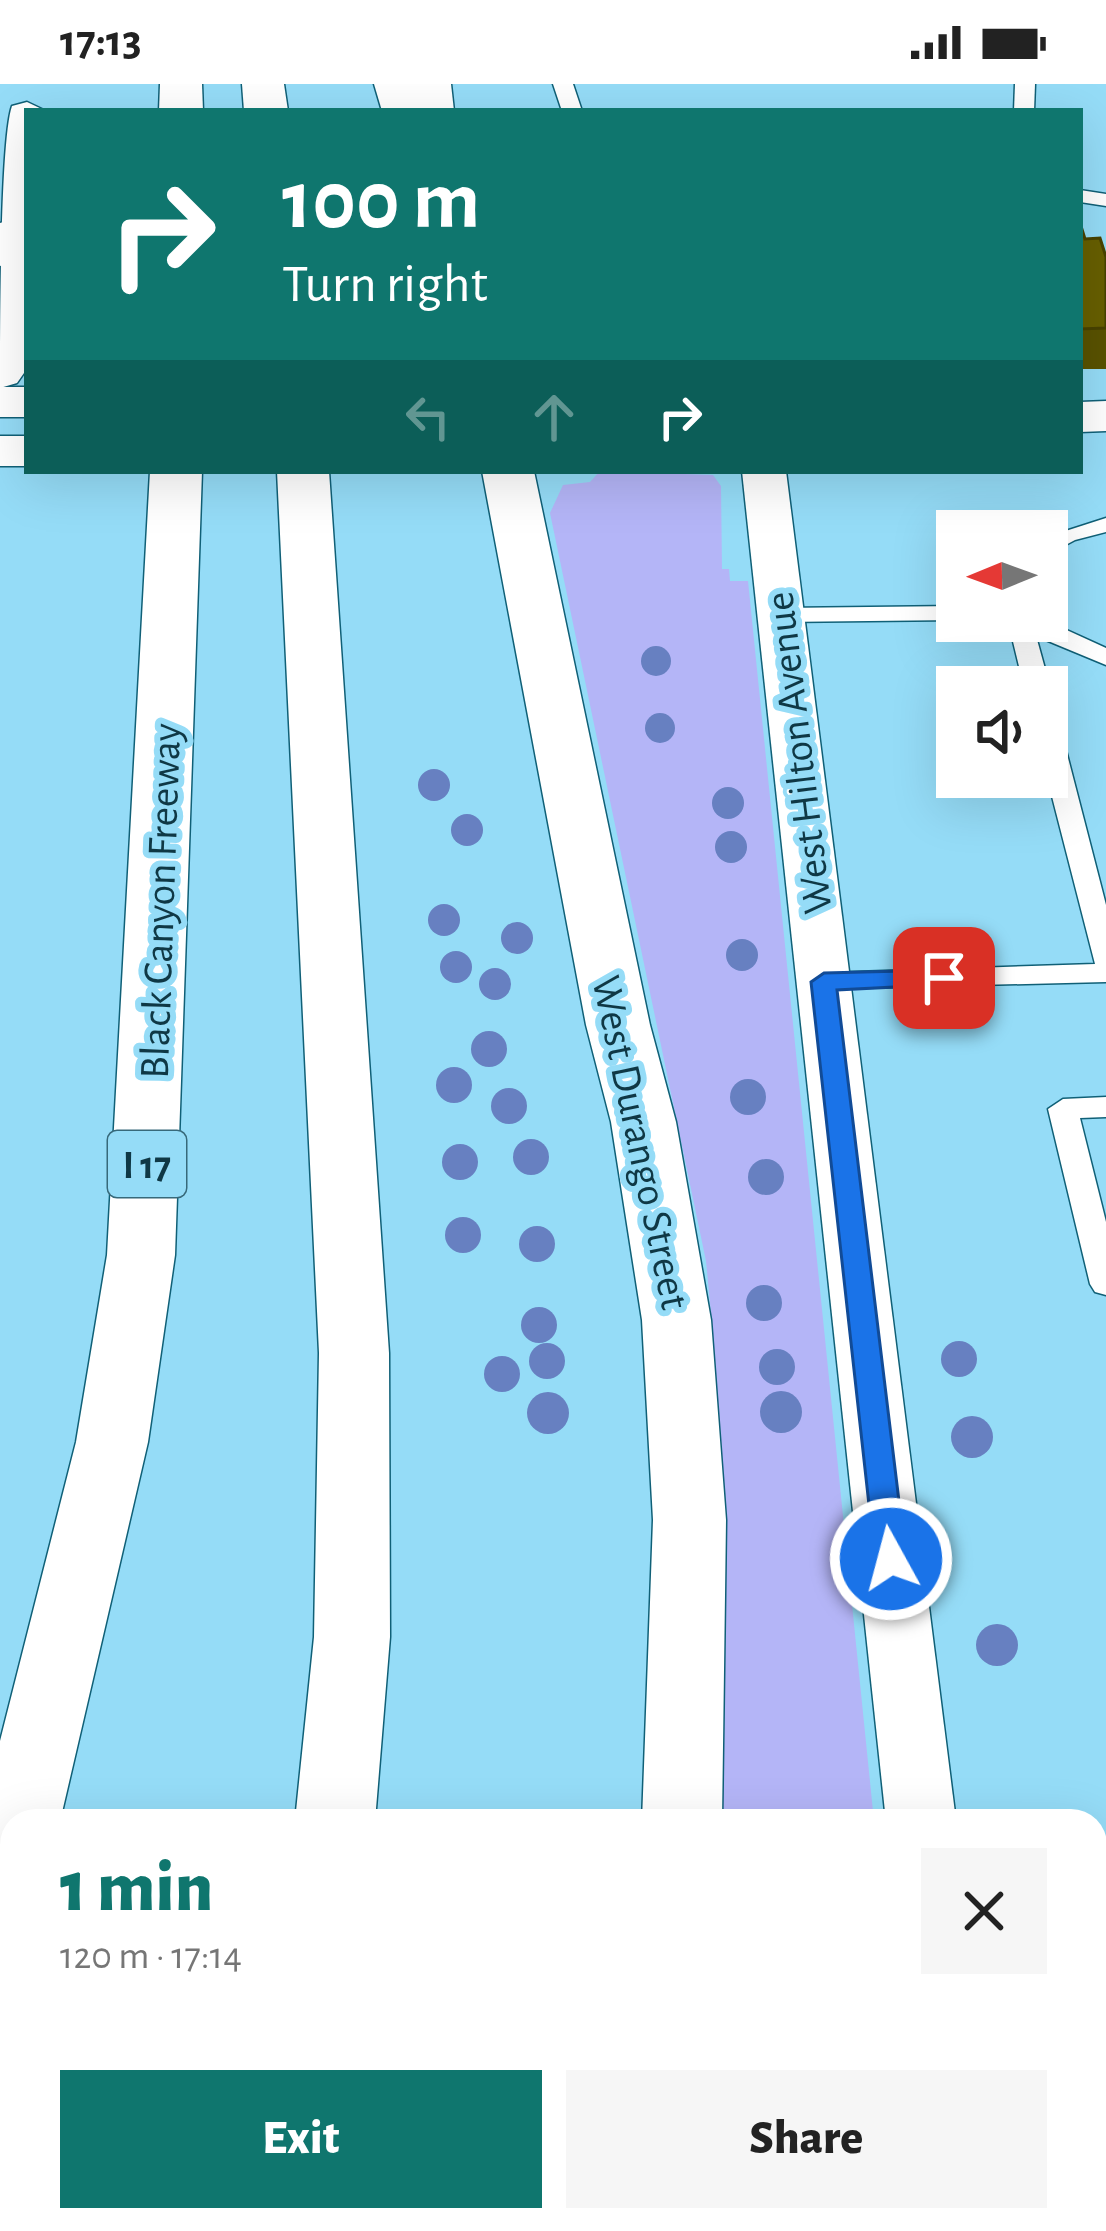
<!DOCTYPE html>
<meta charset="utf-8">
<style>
:root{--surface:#fff;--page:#f6f6f6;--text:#222;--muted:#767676;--accent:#0f766e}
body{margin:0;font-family:"Alegreya Sans",sans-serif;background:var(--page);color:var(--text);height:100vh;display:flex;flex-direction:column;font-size:45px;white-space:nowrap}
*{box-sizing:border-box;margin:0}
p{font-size:39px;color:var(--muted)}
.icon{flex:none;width:66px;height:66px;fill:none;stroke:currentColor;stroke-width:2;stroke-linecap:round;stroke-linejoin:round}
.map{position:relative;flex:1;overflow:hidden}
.details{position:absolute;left:0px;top:1725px;width:1107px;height:423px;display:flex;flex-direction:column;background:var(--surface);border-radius:36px 36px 0 0;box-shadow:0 12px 48px #0002}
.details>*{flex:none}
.top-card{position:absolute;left:24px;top:24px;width:1059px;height:366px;border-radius:0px;box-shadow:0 12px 48px #0002;background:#0f766e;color:#fff;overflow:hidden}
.needle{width:78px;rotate:269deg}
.controls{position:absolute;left:936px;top:426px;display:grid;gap:24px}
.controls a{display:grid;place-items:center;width:132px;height:132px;border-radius:0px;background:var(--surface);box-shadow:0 12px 48px #0002;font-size:60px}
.pin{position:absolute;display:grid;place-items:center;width:102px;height:102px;color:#fff;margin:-51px;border-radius:24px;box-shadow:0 6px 18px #0006}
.me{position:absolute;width:132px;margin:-66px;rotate:353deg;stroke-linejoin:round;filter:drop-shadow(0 0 9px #0008)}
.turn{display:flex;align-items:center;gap:42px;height:252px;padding:0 60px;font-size:54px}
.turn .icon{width:156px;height:156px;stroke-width:2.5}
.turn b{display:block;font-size:84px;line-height:102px}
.lanes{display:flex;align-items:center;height:114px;padding:0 60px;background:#0003;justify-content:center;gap:60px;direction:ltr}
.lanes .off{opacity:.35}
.round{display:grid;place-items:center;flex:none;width:126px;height:126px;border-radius:0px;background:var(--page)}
.overview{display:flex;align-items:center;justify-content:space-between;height:204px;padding:0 60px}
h1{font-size:72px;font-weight:800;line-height:90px;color:var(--accent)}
.primary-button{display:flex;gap:24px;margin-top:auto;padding:24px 60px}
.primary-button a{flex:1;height:138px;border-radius:0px;background:var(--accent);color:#fff;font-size:48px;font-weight:800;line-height:138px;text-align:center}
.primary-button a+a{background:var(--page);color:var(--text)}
.status{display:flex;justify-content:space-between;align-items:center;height:84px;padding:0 60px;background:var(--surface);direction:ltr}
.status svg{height:33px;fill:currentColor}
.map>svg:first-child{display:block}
.green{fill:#b4b5f7}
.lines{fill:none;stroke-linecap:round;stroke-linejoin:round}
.service-casing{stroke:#106077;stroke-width:3}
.minor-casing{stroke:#106077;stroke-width:3}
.secondary-casing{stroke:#106077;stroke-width:3}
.primary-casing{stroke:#106077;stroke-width:3}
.motorway-casing{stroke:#106077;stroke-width:3}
.service{fill:#fff;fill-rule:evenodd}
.minor{fill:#fff;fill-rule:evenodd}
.secondary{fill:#fff;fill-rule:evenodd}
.primary{fill:#fff;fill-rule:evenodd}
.motorway{fill:#fff;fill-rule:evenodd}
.tree{fill:#6780c1}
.wall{fill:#595201}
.building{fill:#675f01;stroke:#484201;stroke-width:3}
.route{fill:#1a73e8;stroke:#114b97;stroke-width:3}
.labels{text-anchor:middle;stroke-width:12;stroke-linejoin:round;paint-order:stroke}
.shield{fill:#95dcf7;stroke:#37697a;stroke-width:3}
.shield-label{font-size:39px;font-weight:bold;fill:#0f3845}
.street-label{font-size:42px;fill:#0f3845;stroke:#95dcf7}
</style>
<div class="status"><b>17:13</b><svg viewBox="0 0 49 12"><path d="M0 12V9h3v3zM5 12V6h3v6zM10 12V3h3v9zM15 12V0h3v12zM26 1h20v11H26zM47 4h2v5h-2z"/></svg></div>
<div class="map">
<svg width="1106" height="2147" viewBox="0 0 1106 2147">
<rect width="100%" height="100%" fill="#95dcf7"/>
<path class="green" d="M600,387L713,391L721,402L722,485H729L730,497H748L874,1737H720C729,1549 725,1364 706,1177L550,429L563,401L590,398Z"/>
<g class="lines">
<g class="service-casing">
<g id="service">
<polygon points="553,0 573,0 582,27 562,27"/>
<polygon points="1015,0 1035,0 1034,27 1014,27"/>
<polygon points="1080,106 1106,110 1106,122 1080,118"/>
<polygon points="1106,434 1106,448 1075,456 1047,471 1047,453"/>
<polygon points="957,522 957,536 781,538 769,531 781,524"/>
<polygon points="1008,537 1047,537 1106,564 1106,581 1036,552 1050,603 1047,607 1047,603 1024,603"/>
<polygon points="1047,635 1060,643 1106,821 1106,898 814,905 810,898 824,889 1095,880 1047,693"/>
<polygon points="1106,1013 1106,1033 1080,1034 1106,1138 1106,1211 1095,1208 1090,1200 1048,1025 1063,1015"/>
</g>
</g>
<g class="minor-casing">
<g id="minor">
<polygon points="742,387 786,387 956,1737 886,1737"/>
<polygon points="930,2136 1006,2136 1008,2147 930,2147"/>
</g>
</g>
<g class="secondary-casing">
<g id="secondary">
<polygon points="409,0 451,0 454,27 410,27"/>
<path d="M27,18L46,27H27L24,289L17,299L0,304C0,251 0,56 12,22Z"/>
<polygon points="482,387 534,387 650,941 676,1038 711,1236 726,1436 722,1737 642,1737 653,1436 642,1236 611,1038 586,941"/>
<polygon points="587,2136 677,2136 675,2147 585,2147"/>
</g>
</g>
<g class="primary-casing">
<g id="primary">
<polygon points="10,136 27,141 27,161 16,178 0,182 0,139"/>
<rect x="0" y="303" width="27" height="30"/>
<polygon points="1106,317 1106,347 1080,348 1080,318"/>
<rect x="0" y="352" width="27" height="30"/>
</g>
</g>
<g class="motorway-casing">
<g id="motorway">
<polygon points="160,0 202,0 203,27 159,27"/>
<polygon points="242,0 284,0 288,27 244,27"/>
<polygon points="374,0 416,0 426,27 382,27"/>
<polygon points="150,387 202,387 175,1171 148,1358 60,1737 12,1737 12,1832 0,1836 0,1657 76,1358 107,1171"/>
<polygon points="277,387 329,387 389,1269 390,1553 375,1737 295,1737 314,1553 319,1269"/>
<polygon points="217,2136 307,2136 304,2147 214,2147"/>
</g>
</g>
<use href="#service" class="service"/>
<use href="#minor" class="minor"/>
<use href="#secondary" class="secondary"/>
<use href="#primary" class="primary"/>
<use href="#motorway" class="motorway"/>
</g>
<g class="tree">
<circle cx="656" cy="577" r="15"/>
<circle cx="660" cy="644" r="15"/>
<circle cx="434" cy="701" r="16"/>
<circle cx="728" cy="719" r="16"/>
<circle cx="467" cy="746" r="16"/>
<circle cx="731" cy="763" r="16"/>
<circle cx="444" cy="836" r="16"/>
<circle cx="517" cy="854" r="16"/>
<circle cx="742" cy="871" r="16"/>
<circle cx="456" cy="883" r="16"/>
<circle cx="495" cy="900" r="16"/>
<circle cx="489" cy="965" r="18"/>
<circle cx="454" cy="1001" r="18"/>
<circle cx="748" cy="1013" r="18"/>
<circle cx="509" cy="1022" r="18"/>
<circle cx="531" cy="1073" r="18"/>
<circle cx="460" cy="1078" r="18"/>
<circle cx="766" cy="1093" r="18"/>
<circle cx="463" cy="1151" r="18"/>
<circle cx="537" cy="1160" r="18"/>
<circle cx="764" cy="1219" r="18"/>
<circle cx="539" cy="1241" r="18"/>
<circle cx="959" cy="1275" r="18"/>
<circle cx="547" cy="1277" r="18"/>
<circle cx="777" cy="1283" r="18"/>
<circle cx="502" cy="1290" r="18"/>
<circle cx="781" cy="1328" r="21"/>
<circle cx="548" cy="1329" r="21"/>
<circle cx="972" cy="1353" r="21"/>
<circle cx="997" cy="1561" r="21"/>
</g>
<polygon class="wall" points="1080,139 1085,155 1106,173 1106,285 1080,285"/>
<polygon class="building" points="1080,139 1085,155 1100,154 1106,173 1106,244 1080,245"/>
<polygon class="route" points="944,886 953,888 953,900 837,906 906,1475 891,1487 875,1475 811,898 824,889"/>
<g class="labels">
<rect class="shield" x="108" y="1047" width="78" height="66" rx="9"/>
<g class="shield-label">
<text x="147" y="1094">I 17</text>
</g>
<g class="street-label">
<text transform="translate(797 669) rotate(-97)" y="15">West Hilton Avenue</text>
<text transform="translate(159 817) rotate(-88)" y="15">Black Canyon Freeway</text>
<text transform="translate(642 1058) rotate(78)" y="15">West Durango Street</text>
</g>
</g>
</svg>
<div class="controls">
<a><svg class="needle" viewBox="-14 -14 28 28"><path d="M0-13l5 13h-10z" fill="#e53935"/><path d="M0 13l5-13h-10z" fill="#767676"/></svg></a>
<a><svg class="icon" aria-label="sound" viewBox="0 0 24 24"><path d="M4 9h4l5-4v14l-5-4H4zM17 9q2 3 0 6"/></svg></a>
</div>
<div class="pin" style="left:944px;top:894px;background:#d93025"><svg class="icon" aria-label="arrive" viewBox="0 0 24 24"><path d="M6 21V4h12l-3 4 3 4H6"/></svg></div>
<svg class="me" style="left:891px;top:1475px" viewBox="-20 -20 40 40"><circle r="17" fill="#1a73e8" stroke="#fff" stroke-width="3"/><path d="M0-11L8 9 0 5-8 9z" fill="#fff"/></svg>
<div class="top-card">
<div class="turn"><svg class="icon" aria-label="right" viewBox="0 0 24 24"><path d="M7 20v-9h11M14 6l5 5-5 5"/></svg><div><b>100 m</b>Turn right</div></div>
<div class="lanes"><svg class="icon off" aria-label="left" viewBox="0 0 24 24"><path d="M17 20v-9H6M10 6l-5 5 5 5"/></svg><svg class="icon off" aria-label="ahead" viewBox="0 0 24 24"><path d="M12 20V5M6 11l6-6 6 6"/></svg><svg class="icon" aria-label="right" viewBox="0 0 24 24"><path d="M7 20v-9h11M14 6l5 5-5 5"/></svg></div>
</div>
<section class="details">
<div class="overview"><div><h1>1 min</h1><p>120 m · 17:14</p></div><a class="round"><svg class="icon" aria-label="close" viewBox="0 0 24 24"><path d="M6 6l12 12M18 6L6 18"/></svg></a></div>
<div class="primary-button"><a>Exit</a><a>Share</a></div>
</section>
</div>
